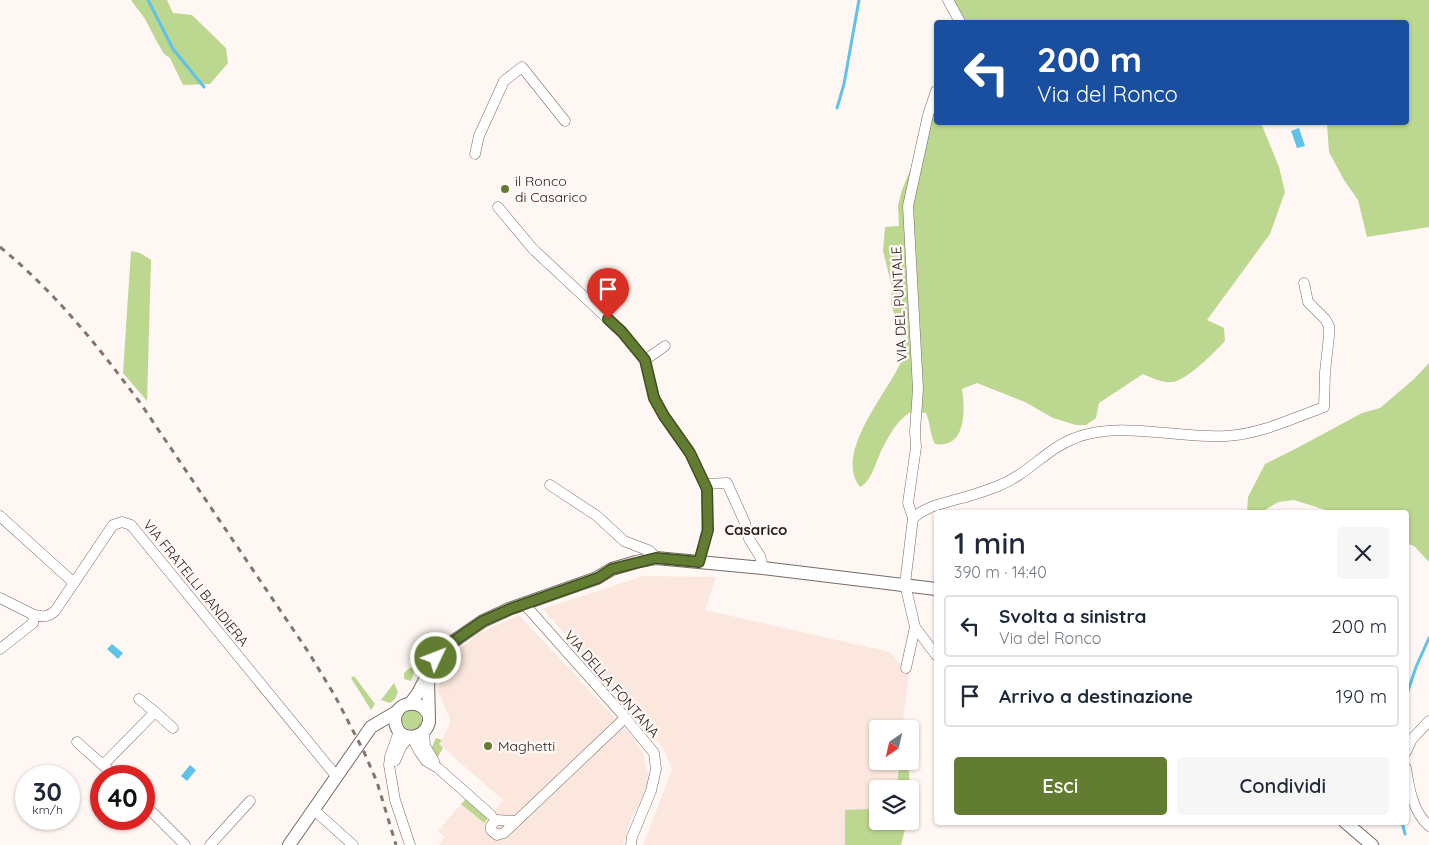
<!DOCTYPE html>
<html lang="it">
<meta charset="utf-8">
<style>
:root{--surface:#fff;--page:#f6f6f7;--text:#1f2937;--muted:#747a83;--line:#e0e1e3;--accent:#627d32}
body{margin:0;font-family:Quicksand,sans-serif;background:var(--page);color:var(--text);height:100vh;display:flex;flex-direction:column;font-size:19px;white-space:nowrap}
*{box-sizing:border-box;margin:0}
p{font-size:16px;color:var(--muted)}
.icon{flex:none;width:28px;height:28px;fill:none;stroke:currentColor;stroke-width:2;stroke-linecap:round;stroke-linejoin:round}
.map{position:relative;flex:1;overflow:hidden}
.panel{position:absolute;left:934px;top:510px;width:475px;height:315px;display:flex;flex-direction:column;background:var(--surface);border-radius:5px;box-shadow:0 1px 4px #0004}
.panel>*{flex:none}
.hud{position:absolute;left:934px;top:20px;width:475px;height:105px;border-radius:5px;box-shadow:0 1px 4px #0004;background:#1a4fa0;color:#fff;overflow:hidden}
.needle{width:32px;rotate:214deg}
.fabs{position:absolute;left:869px;top:720px;display:grid;gap:10px}
.fabs a{display:grid;place-items:center;width:50px;height:50px;border-radius:5px;background:var(--surface);box-shadow:0 1px 4px #0004;font-size:25px}
.speed{position:absolute;left:15px;top:765px;display:flex;gap:10px;font-size:25px;font-weight:700;text-align:center}
.speed>*{display:grid;place-content:center;width:65px;height:65px;border-radius:50%;background:var(--surface);box-shadow:0 1px 4px #0004;line-height:1}
.speed small{font-size:12px;font-weight:400}
.speed .limit{border:8px solid #d22;background:#fff;color:#111}
.pin{position:absolute;display:grid;place-items:center;width:42px;height:42px;color:#fff;margin:-51px -21px;border-radius:50% 50% 50% 0;rotate:-45deg;box-shadow:0 0 5px #0007}
.pin .icon{rotate:45deg}
.me{position:absolute;width:55px;margin:-28px;rotate:47deg;stroke-linejoin:round;filter:drop-shadow(0 0 4px #0008)}
.turn{display:flex;align-items:center;gap:18px;height:105px;padding:0 20px;font-size:22px}
.turn .icon{width:65px;height:65px;stroke-width:2.5}
.turn b{display:block;font-size:35px;line-height:42px}
.round{display:grid;place-items:center;flex:none;width:52px;height:52px;border-radius:5px;background:var(--page)}
.summary{display:flex;align-items:center;justify-content:space-between;height:85px;padding:0 20px}
h1{font-size:30px;font-weight:600;line-height:38px}
.primary-button{display:flex;gap:10px;margin-top:auto;padding:10px 20px}
.primary-button a{flex:1;height:58px;border-radius:5px;background:var(--accent);color:#fff;font-size:20px;font-weight:600;line-height:58px;text-align:center}
.primary-button a+a{background:var(--page);color:var(--text)}
ul{padding:0;list-style:none}
li{display:flex;align-items:center;gap:15px;height:62px;margin:0 10px 8px;padding:0 10px;border:2px solid var(--line);border-radius:5px}
li div{flex:1}
li b{display:block;font-size:19px}
li em{font-style:normal}
.map>svg:first-child{display:block}
.built{fill:#fbe7dd}
.green{fill:#bcd78f}
.water{fill:#5ec2e9}
.lines{fill:none;stroke-linecap:round;stroke-linejoin:round}
.stream{stroke:#5ec2e9;stroke-width:3}
.minor-casing{stroke:#766b66;stroke-width:11}
.tertiary-casing{stroke:#766b66;stroke-width:14}
.minor{stroke:#fff;stroke-width:10}
.tertiary{stroke:#fff;stroke-width:12}
.rail{stroke:#7d7774;stroke-width:3;stroke-dasharray:6 6;stroke-linecap:butt}
.route-casing{stroke:#405120;stroke-width:12}
.route{stroke:#627d32;stroke-width:9}
.poi-dot{fill:#627d32;stroke:#fff7f3;stroke-width:2}
.labels{text-anchor:middle;stroke-width:5;stroke-linejoin:round;paint-order:stroke}
.poi-label{font-size:14px;fill:#272321;stroke:#fff7f3;text-anchor:start}
.street-label{font-size:14px;fill:#272321;stroke:#fff7f3}
.neighbourhood-label{font-size:15px;font-weight:bold;fill:#272321;stroke:#fff7f3}
</style>
<div class="map">
<svg width="1429" height="845" viewBox="0 0 1429 845">
<rect width="100%" height="100%" fill="#fff7f3"/>
<g class="built">
<polygon points="643,576 716,577 705,610 890,652 909,674 902,729 878,729 878,761 899,761 895,789 878,789 877,810 845,810 845,845 643,845 672,770 664,749 543,609"/>
<polygon points="519,615 631,735 643,753 649,778 642,799 630,821 623,845 439,845 445,837 438,831 461,804 484,823 503,800 439,744 449,726 450,718 438,692 445,669 454,654 479,633"/>
</g>
<g class="green">
<polygon points="131,0 167,0 173,13 192,15 226,48 228,63 210,84 183,85 170,58 164,54 157,42 145,19"/>
<polygon points="953,0 1429,0 1429,227 1367,237 1358,200 1344,180 1329,152 1327,123 1406,122 1406,22 962,22"/>
<path d="M936,108V122L1261,123L1279,167L1285,192L1270,234L1207,320L1224,328L1225,341C1216,351 1187,380 1173,382C1162,383 1152,378 1143,374L1099,403L1096,418L1086,425H1076L1053,418L1025,402L977,383L962,389C965,409 967,449 935,444C929,432 931,425 926,413H909C896,422 888,437 881,451C876,462 871,482 860,487C834,454 884,397 899,366C904,356 906,344 908,333L895,316L891,304L892,287L883,251L885,227L899,226L898,205L902,190Z"/>
<polygon points="131,251 140,253 151,260 147,401 123,373"/>
<polygon points="1429,363 1429,562 1414,546 1406,543 1406,512 1332,512 1294,500 1278,502 1262,512 1247,512 1248,497 1265,464 1299,447 1362,413 1380,408 1414,379"/>
<polygon points="418,661 411,681 404,679 404,673"/>
<polygon points="354,676 375,704 371,710 351,678"/>
<polygon points="394,683 398,692 395,699 390,703 381,700"/>
<circle cx="412" cy="720" r="10"/>
<polygon points="436,738 442,740 439,744 443,748 436,760 432,747"/>
<polygon points="900,761 908,761 910,789 896,789"/>
<polygon points="466,799 488,818 484,823 461,804"/>
<polygon points="873,809 877,810 878,821 907,821 901,845 845,845 845,810"/>
</g>
<g class="water">
<polygon points="1299,128 1305,146 1297,148 1291,131"/>
<polygon points="112,644 123,653 118,659 107,649"/>
<polygon points="190,765 196,770 187,781 181,776"/>
</g>
<g class="lines">
<g class="stream">
<polyline points="148,0 173,49 204,87"/>
<polyline points="837,108 844,84 859,0"/>
<polyline points="1406,697 1416,667 1429,638"/>
<polyline points="1402,822 1405,834"/>
</g>
<g class="minor-casing">
<g id="minor">
<polyline points="948,0 960,22"/>
<polyline points="475,154 479,136 504,81 522,67 565,121"/>
<polyline points="498,207 533,249 622,332 645,360 654,397 664,416 690,453 707,489 707,530 699,562"/>
<polyline points="645,360 665,346"/>
<polyline points="705,484 727,483 745,523 749,539 760,556 763,568"/>
<polyline points="550,485 597,516 624,541 650,551 656,558"/>
<polyline points="0,516 74,583"/>
<polyline points="913,518 908,503 916,447 915,431 918,389 908,206 928,115 936,91"/>
<polyline points="0,598 34,615"/>
<polyline points="525,605 623,715 654,753 656,769 651,791 632,837 631,845"/>
<path d="M0,649L33,623L34,615C44,617 48,617 55,611L113,525L122,522L131,525L337,777"/>
<path d="M936,655L915,627L905,584L913,518C927,506 941,504 958,499C971,496 985,491 998,486C1027,475 1046,449 1075,438C1119,420 1178,439 1226,436C1258,435 1294,418 1324,407L1325,372L1329,336V326L1325,319L1308,302L1304,283"/>
<polyline points="906,668 915,627"/>
<polyline points="139,699 155,712"/>
<polyline points="399,731 390,757 389,765 395,800 410,845"/>
<polyline points="424,732 425,746 434,761"/>
<polyline points="412,737 419,751 426,761 438,768 491,815"/>
<polyline points="77,742 115,776"/>
<polyline points="1406,752 1412,739 1429,721"/>
<polyline points="395,761 401,747 409,737"/>
<polyline points="103,765 155,712 173,728"/>
<path d="M1406,768C1409,788 1413,812 1429,826"/>
<polyline points="144,804 185,845"/>
<polyline points="314,810 353,845"/>
<polyline points="516,821 496,820 491,826 491,830 497,835 504,833 625,718"/>
<polyline points="210,845 250,801"/>
</g>
</g>
<g class="tertiary-casing">
<g id="tertiary">
<path d="M428,677L429,722C424,742 396,742 395,720C395,701 421,698 428,714"/>
<polyline points="410,704 418,693 439,653 448,645 483,621 509,609 597,578 612,569 636,562 656,558 763,568 936,589"/>
<polyline points="1345,822 1372,845"/>
<polyline points="289,845 371,727 398,711"/>
</g>
</g>
<use href="#minor" class="minor"/>
<use href="#tertiary" class="tertiary"/>
<path class="rail" d="M0,247C57,294 97,345 141,404L309,653L335,696L364,752L377,782L396,845"/>
</g>
<g class="lines">
<g class="route-casing">
<polyline id="route" points="436,658 448,645 483,621 510,609 598,578 612,569 656,558 699,562 708,530 707,489 690,453 664,416 654,398 645,360 622,332 608,319"/>
</g>
<use href="#route" class="route"/>
</g>
<g class="poi-dot">
<circle cx="505" cy="189" r="5"/>
<circle cx="488" cy="746" r="5"/>
</g>
<g class="labels">
<g class="poi-label">
<text x="515" y="186">il Ronco<tspan x="515" dy="16">di Casarico</tspan></text>
<text x="498" y="751">Maghetti</text>
</g>
<g class="street-label">
<text transform="translate(899 304) rotate(-93)" y="5">VIA DEL PUNTALE</text>
<text transform="translate(196 583) rotate(51)" y="5">VIA FRATELLI BANDIERA</text>
<text transform="translate(612 684) rotate(49)" y="5">VIA DELLA FONTANA</text>
</g>
<g class="neighbourhood-label">
<text x="756" y="535">Casarico</text>
</g>
</g>
</svg>
<div class="fabs">
<a><svg class="needle" viewBox="-14 -14 28 28"><path d="M0-13l5 13h-10z" fill="#e53935"/><path d="M0 13l5-13h-10z" fill="#747a83"/></svg></a>
<a><svg class="icon" aria-label="layers" viewBox="0 0 24 24"><path d="M12 4l9 5-9 5-9-5zM3 14l9 5 9-5"/></svg></a>
</div>
<div class="speed"><div>30<small>km/h</small></div><div class="limit">40</div></div>
<div class="pin" style="left:608px;top:319px;background:#d93025"><svg class="icon" aria-label="arrive" viewBox="0 0 24 24"><path d="M6 21V4h12l-3 4 3 4H6"/></svg></div>
<svg class="me" style="left:436px;top:658px" viewBox="-20 -20 40 40"><circle r="17" fill="#627d32" stroke="#fff" stroke-width="3"/><path d="M0-11L8 9 0 5-8 9z" fill="#fff"/></svg>
<div class="hud">
<div class="turn"><svg class="icon" aria-label="left" viewBox="0 0 24 24"><path d="M17 20v-9H6M10 6l-5 5 5 5"/></svg><div><b>200 m</b>Via del Ronco</div></div>
</div>
<section class="panel">
<div class="summary"><div><h1>1 min</h1><p>390 m · 14:40</p></div><a class="round"><svg class="icon" aria-label="close" viewBox="0 0 24 24"><path d="M6 6l12 12M18 6L6 18"/></svg></a></div>
<ul>
<li><svg class="icon" aria-label="left" viewBox="0 0 24 24"><path d="M17 20v-9H6M10 6l-5 5 5 5"/></svg><div><b>Svolta a sinistra</b><p>Via del Ronco</p></div><em>200 m</em></li>
<li><svg class="icon" aria-label="arrive" viewBox="0 0 24 24"><path d="M6 21V4h12l-3 4 3 4H6"/></svg><div><b>Arrivo a destinazione</b></div><em>190 m</em></li>
</ul>
<div class="primary-button"><a>Esci</a><a>Condividi</a></div>
</section>
</div>
